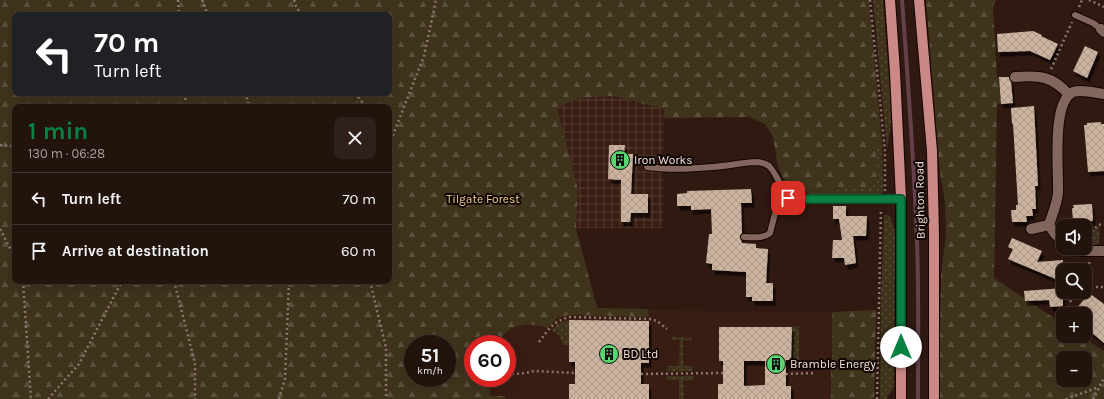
<!DOCTYPE html>
<meta charset="utf-8">
<style>
:root{--surface:#23130d;--page:#2f201b;--text:#f1f3f6;--muted:#a39e9d;--line:#40322e;--accent:#0b8043}
body{margin:0;font-family:Karla,sans-serif;background:var(--page);color:var(--text);height:100vh;display:flex;flex-direction:column;font-size:15px;white-space:nowrap}
*{box-sizing:border-box;margin:0}
p{font-size:13px;color:var(--muted)}
.icon{flex:none;width:22px;height:22px;fill:none;stroke:currentColor;stroke-width:2;stroke-linecap:round;stroke-linejoin:round}
.map{position:relative;flex:1;overflow:hidden}
.sheet{position:absolute;left:12px;top:104px;width:380px;height:180px;display:flex;flex-direction:column;background:var(--surface);border-radius:8px;box-shadow:0 4px 16px #0002,0 0 0 1px var(--line)}
.sheet>*{flex:none}
.hud{position:absolute;left:12px;top:12px;width:380px;height:84px;border-radius:8px;box-shadow:0 4px 16px #0002,0 0 0 1px var(--line);background:#202124;color:#fff;overflow:hidden}
.controls{position:absolute;left:1056px;top:219px;display:grid;gap:8px}
.controls a{display:grid;place-items:center;width:36px;height:36px;border-radius:8px;background:var(--surface);box-shadow:0 4px 16px #0002,0 0 0 1px var(--line);font-size:20px}
.speed{position:absolute;left:404px;top:335px;display:flex;gap:8px;font-size:20px;font-weight:700;text-align:center}
.speed>*{display:grid;place-content:center;width:52px;height:52px;border-radius:50%;background:var(--surface);box-shadow:0 4px 16px #0002,0 0 0 1px var(--line);line-height:1}
.speed small{font-size:10px;font-weight:400}
.speed .limit{border:6px solid #d22;background:#fff;color:#111}
.pin{position:absolute;display:grid;place-items:center;width:34px;height:34px;color:#fff;margin:-17px;border-radius:8px;box-shadow:0 2px 6px #0006}
.me{position:absolute;width:44px;margin:-22px;rotate:0deg;stroke-linejoin:round;filter:drop-shadow(0 0 3px #0008)}
.turn{display:flex;align-items:center;gap:14px;height:84px;padding:0 16px;font-size:18px}
.turn .icon{width:52px;height:52px;stroke-width:2.5}
.turn b{display:block;font-size:28px;line-height:34px}
.round{display:grid;place-items:center;flex:none;width:42px;height:42px;border-radius:8px;background:var(--page)}
.headline{display:flex;align-items:center;justify-content:space-between;height:68px;padding:0 16px}
h1{font-size:24px;font-weight:700;line-height:30px;color:var(--accent)}
ul{padding:0;list-style:none}
li{display:flex;align-items:center;gap:12px;height:52px;padding:0 16px;border-top:1px solid var(--line)}
li div{flex:1}
li b{display:block;font-size:15px}
li em{font-style:normal}
.map>svg:first-child{display:block}
.built{fill:#391c12}
.industrial{fill:url(#industrial-grid)}
.grass{fill:url(#grass-dots)}
.forest{fill:url(#forest-firs);fill-rule:evenodd}
.lines{fill:none;stroke-linecap:round;stroke-linejoin:round}
.stream{stroke:#64404d;stroke-width:4}
.building{fill:url(#building-cross-hatch);fill-rule:evenodd;filter:url(#shadow)}
.service-casing{stroke:#160401;stroke-width:8}
.minor-casing{stroke:#160401;stroke-width:12}
.primary-casing{stroke:#160401;stroke-width:12}
.path{stroke:#8c7872;stroke-width:2.5;stroke-dasharray:2 3;stroke-linecap:butt}
.service{stroke:#83675e;stroke-width:6}
.minor{stroke:#83675e;stroke-width:10}
.primary{stroke:#ca8987;stroke-width:10}
.route-casing{stroke:#07532c;stroke-width:10}
.route{stroke:#0b8043;stroke-width:7}
.labels{text-anchor:middle;stroke-width:4;stroke-linejoin:round;paint-order:stroke}
.poi-label{font-size:12px;fill:#f3e2dd;stroke:#100704;text-anchor:start}
.park-label{font-size:12px;fill:#eccc90;stroke:#100704}
.street-label{font-size:12px;fill:#f3e2dd;stroke:#100704}
</style>
<div class="map">
<svg width="1104" height="399" viewBox="0 0 1104 399">
<defs>
<pattern id="industrial-grid" width="8" height="8" patternUnits="userSpaceOnUse"><rect width="8" height="8" fill="#391c12"/><path d="M0 4h8M4 0v8" fill="none" stroke="#563d34"/></pattern>
<pattern id="grass-dots" width="8" height="8" patternUnits="userSpaceOnUse"><rect width="8" height="8" fill="#3f331c"/><path d="M2 2h.1M6 6h.1" fill="none" stroke="#5b503d" stroke-width="1.8" stroke-linecap="round"/></pattern>
<pattern id="forest-firs" width="22" height="20" patternUnits="userSpaceOnUse"><rect width="22" height="20" fill="#3f331c"/><path d="M5 1l3.5 6h-7zM16 11l3.5 6h-7z" fill="#5b503d"/></pattern>
<pattern id="building-cross-hatch" width="8" height="8" patternUnits="userSpaceOnUse"><rect width="8" height="8" fill="#cbb3a0"/><path d="M0 0l8 8M0 8l8-8" fill="none" stroke="#aa9788"/></pattern>
<filter id="shadow"><feDropShadow dx="2.5" dy="4.5" stdDeviation="0" flood-color="#0009"/></filter>
</defs>
<rect width="100%" height="100%" fill="#2f1911"/>
<polygon class="built" points="597,308 713,311 832,312 831,399 490,399 489,378 507,378 507,344 497,344 508,331 521,325 534,324 540,325 551,323 557,318"/>
<polygon class="industrial" points="614,96 664,109 663,228 576,228 578,189 557,108 578,98"/>
<g class="grass">
<polygon points="873,0 883,0 890,94 891,124 887,149"/>
<polygon points="882,142 883,191 880,196 810,194 790,192 790,187 811,192 866,187 878,181 876,147"/>
<polygon points="884,215 889,215 893,224 895,233 894,387 886,399 880,399 881,300"/>
<path d="M1099,226L1100,237L1099,242L1095,246H1085C1085,237 1093,231 1099,226Z"/>
<polygon points="569,320 569,345 563,345 559,335 552,331 557,324"/>
<polygon points="799,326 799,360 791,360 792,327"/>
<polygon points="672,337 692,338 692,340 683,341 683,366 693,366 693,371 667,371 667,366 679,366 680,340 672,340"/>
<polygon points="667,376 694,376 694,380 683,381 684,399 679,399 679,380 667,380"/>
</g>
<g class="forest">
<path d="M0,0H869L882,142L876,147L878,181L866,187L811,192L790,187L783,178L777,163L773,137L765,124L749,117L664,118V109L614,96L578,98L557,108L578,189L576,228L597,308L648,309L649,317L568,315L557,318L548,328C528,321 508,324 497,344H473V378H489L490,396H505V399H0ZM15,15H389V93H15ZM15,107H389V281H15ZM413,344H447V378H413Z"/>
<path d="M926,0H996L993,6L997,77H999L1001,104H997L994,278L1063,324V336H1081L1104,351V399H939L941,277L946,233L945,202L940,172ZM1063,358H1085V380H1063Z"/>
<polygon points="876,310 874,399 831,399 831,366 820,366 821,360 832,360 832,312"/>
</g>
<g class="lines">
<path class="stream" d="M902,0C908,80 914,161 917,242C919,294 918,347 918,399"/>
</g>
<g class="building">
<polygon points="1033,31 1042,35 1041,36 1058,44 1050,60 1030,51 998,52 997,34"/>
<polygon points="1085,46 1098,52 1087,78 1073,71"/>
<polygon points="999,77 1009,77 1011,82 1013,103 1001,104"/>
<polygon points="1034,106 1038,186 1035,186 1036,209 1032,209 1033,216 1026,216 1027,222 1012,222 1011,210 1016,210 1016,205 1018,205 1013,124 1012,124 1011,108"/>
<polygon points="1101,122 1101,124 1104,124 1104,171 1088,172 1084,125 1087,125 1087,123"/>
<polygon points="609,145 625,145 624,154 633,154 631,194 648,194 648,213 631,213 630,222 621,222 621,180 608,179"/>
<polygon points="751,189 752,203 741,203 742,233 740,237 742,243 756,244 756,248 768,249 766,283 773,283 773,301 752,301 752,297 746,297 746,272 712,270 712,264 706,263 709,234 712,234 711,209 691,210 691,206 677,206 677,194 687,193 687,191"/>
<polygon points="1092,204 1093,221 1073,222 1072,208 1074,208 1073,205"/>
<polygon points="833,206 846,206 846,216 867,216 866,236 853,236 856,263 845,265 844,258 832,258 833,240 842,240 839,219 833,219"/>
<polygon points="1012,238 1042,251 1037,262 1063,260 1063,282 1008,259 1013,249 1008,247"/>
<polygon points="1063,288 1063,306 1050,307 1049,300 1025,301 1024,291"/>
<polygon points="1089,293 1104,304 1104,343 1092,333 1085,334 1085,314 1072,314"/>
<polygon points="569,320 649,321 649,363 641,363 641,384 649,384 649,399 569,399 569,384 575,384 575,362 569,362"/>
<path d="M719,327H792L791,360H786V386H791V399H718V384H723V361H719ZM744,361H765V385L744,386Z"/>
</g>
<g class="lines">
<g class="service-casing">
<g id="service">
<polyline points="1075,15 1093,23 1101,29"/>
<path d="M647,167C669,170 690,169 712,167C726,166 741,163 755,162C760,162 765,163 769,166C776,173 782,189 788,198"/>
<path d="M744,237C753,237 763,239 770,233L777,206L779,202L788,198L806,199H901"/>
</g>
</g>
<g class="minor-casing">
<g id="minor">
<polyline points="1101,29 1104,32"/>
<path d="M1015,77C1039,75 1053,76 1069,95"/>
<polyline points="1031,229 1049,225"/>
<path d="M1063,241L1055,234L1049,225C1052,215 1057,204 1058,193C1059,172 1051,102 1073,92C1082,89 1095,93 1104,94"/>
<polyline points="1073,248 1081,251 1104,251"/>
</g>
</g>
<g class="primary-casing">
<g id="primary">
<polyline points="890,0 895,72 901,199 901,399"/>
<polyline points="919,0 932,151 934,233 934,399"/>
</g>
</g>
<g class="path">
<polyline points="178,0 179,15"/>
<polyline points="202,0 208,15"/>
<polyline points="294,0 296,6 301,15"/>
<polyline points="870,0 885,151 885,191"/>
<polyline points="1089,0 1104,7"/>
<polyline points="1079,7 1082,0"/>
<polyline points="1051,69 1072,22"/>
<polyline points="185,93 186,107"/>
<polyline points="244,93 248,101 249,107"/>
<polyline points="355,93 366,107"/>
<polyline points="0,145 15,146"/>
<polyline points="389,145 424,56 436,0"/>
<polyline points="0,229 15,258"/>
<polyline points="1085,239 1098,225 1104,224"/>
<polyline points="1089,262 1091,287 1104,287"/>
<polyline points="23,281 31,399"/>
<polyline points="174,281 195,363 195,399"/>
<polyline points="370,281 386,348 386,399"/>
<polyline points="1085,283 1090,277"/>
<polyline points="1070,302 1078,292"/>
<path d="M539,342C549,329 553,321 570,317L650,319L657,321L667,329"/>
<polyline points="512,374 526,373 534,371 575,373"/>
<polyline points="641,374 723,373"/>
<polyline points="786,374 815,373"/>
<polyline points="48,399 79,364 122,281"/>
<polyline points="279,399 285,379 289,281"/>
<polyline points="877,399 881,209"/>
<polyline points="1066,399 1099,387"/>
<polyline points="1093,399 1104,378"/>
</g>
<use href="#service" class="service"/>
<use href="#minor" class="minor"/>
<use href="#primary" class="primary"/>
</g>
<g class="lines">
<g class="route-casing">
<polyline id="route" points="788,198 806,199 901,199 901,347"/>
</g>
<use href="#route" class="route"/>
</g>
<defs>
<g id="building-disc" transform="scale(1)"><circle r="9.5" fill="#57d570" stroke="#100704"/><path d="M-4-6H4V6H1V3H-1V6H-4ZM-2.5-4.3h1.7v1.8h-1.7ZM.8-4.3h1.7v1.8H.8ZM-2.5-1h1.7V.8h-1.7ZM.8-1h1.7V.8H.8Z" fill="#111"/></g>
</defs>
<g fill-rule="evenodd">
<use href="#building-disc" x="620" y="160"/>
<use href="#building-disc" x="609" y="354"/>
<use href="#building-disc" x="776" y="364"/>
</g>
<g class="labels">
<g class="poi-label">
<text x="634" y="164">Iron Works</text>
<text x="623" y="358">BD Ltd</text>
<text x="790" y="368">Bramble Energy</text>
</g>
<g class="park-label">
<text x="483" y="203">Tilgate Forest</text>
</g>
<g class="street-label">
<text transform="translate(920 200) rotate(-91)" y="4">Brighton Road</text>
</g>
</g>
</svg>
<div class="controls">
<a><svg class="icon" aria-label="sound" viewBox="0 0 24 24"><path d="M4 9h4l5-4v14l-5-4H4zM17 9q2 3 0 6"/></svg></a>
<a><svg class="icon" aria-label="search" viewBox="0 0 24 24"><circle cx="10" cy="10" r="6"/><path d="M15 15l6 6"/></svg></a>
<a>+</a>
<a>−</a>
</div>
<div class="speed"><div>51<small>km/h</small></div><div class="limit">60</div></div>
<div class="pin" style="left:788px;top:198px;background:#d93025"><svg class="icon" aria-label="arrive" viewBox="0 0 24 24"><path d="M6 21V4h12l-3 4 3 4H6"/></svg></div>
<svg class="me" style="left:901px;top:347px" viewBox="-20 -20 40 40"><circle r="19" fill="#fff"/><path d="M0-13L10 11 0 6-10 11z" fill="#0b8043"/></svg>
<div class="hud">
<div class="turn"><svg class="icon" aria-label="left" viewBox="0 0 24 24"><path d="M17 20v-9H6M10 6l-5 5 5 5"/></svg><div><b>70 m</b>Turn left</div></div>
</div>
<section class="sheet">
<div class="headline"><div><h1>1 min</h1><p>130 m · 06:28</p></div><a class="round"><svg class="icon" aria-label="close" viewBox="0 0 24 24"><path d="M6 6l12 12M18 6L6 18"/></svg></a></div>
<ul>
<li><svg class="icon" aria-label="left" viewBox="0 0 24 24"><path d="M17 20v-9H6M10 6l-5 5 5 5"/></svg><div><b>Turn left</b></div><em>70 m</em></li>
<li><svg class="icon" aria-label="arrive" viewBox="0 0 24 24"><path d="M6 21V4h12l-3 4 3 4H6"/></svg><div><b>Arrive at destination</b></div><em>60 m</em></li>
</ul>
</section>
</div>
